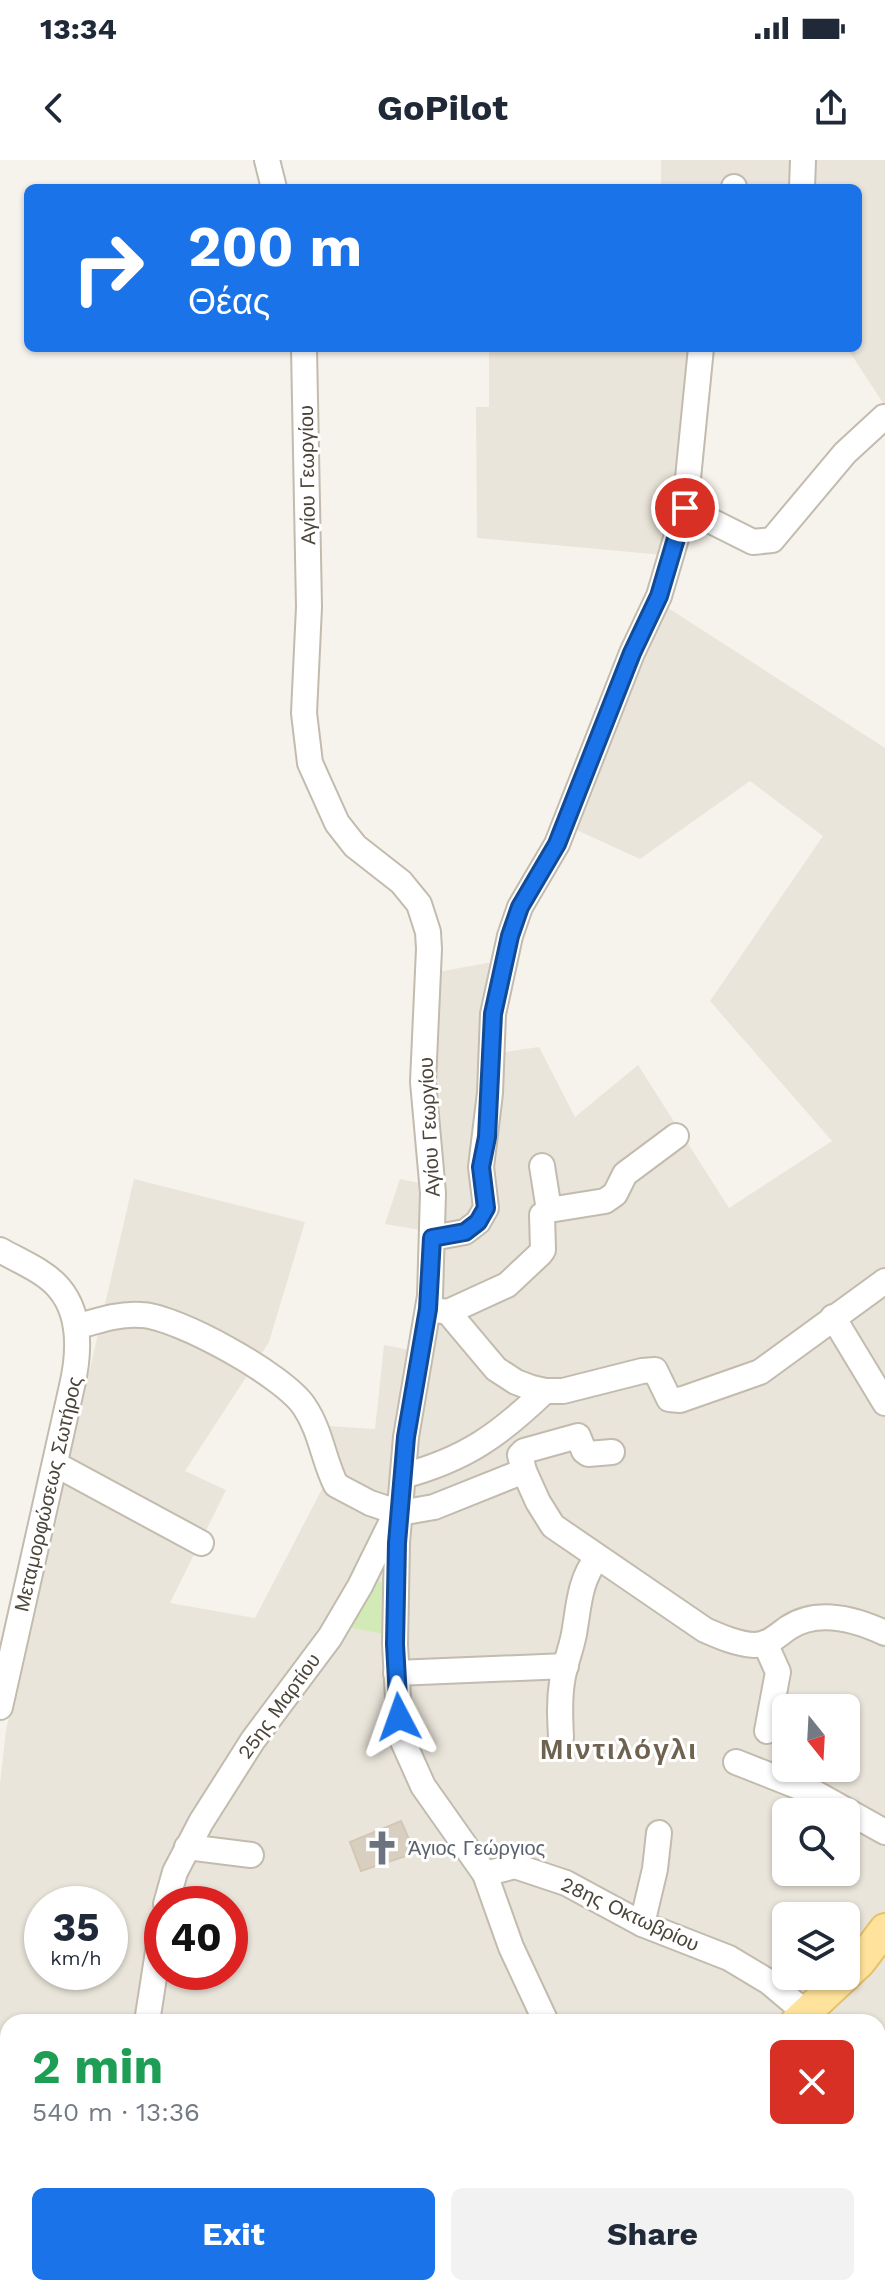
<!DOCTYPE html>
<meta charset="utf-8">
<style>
:root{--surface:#fff;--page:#f2f2f3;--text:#1f2937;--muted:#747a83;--accent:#1a73e8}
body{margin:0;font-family:"Work Sans",sans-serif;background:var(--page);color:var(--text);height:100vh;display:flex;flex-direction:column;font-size:30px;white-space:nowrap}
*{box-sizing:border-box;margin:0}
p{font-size:26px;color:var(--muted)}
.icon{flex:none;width:44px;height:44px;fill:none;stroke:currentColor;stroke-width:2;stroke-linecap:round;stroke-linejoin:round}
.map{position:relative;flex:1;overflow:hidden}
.panel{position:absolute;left:0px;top:1854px;width:886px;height:282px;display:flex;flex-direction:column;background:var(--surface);border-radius:24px 24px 0 0;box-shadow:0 2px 6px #0004}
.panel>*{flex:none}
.top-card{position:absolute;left:24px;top:24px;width:838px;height:168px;border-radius:12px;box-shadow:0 2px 6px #0004;background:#1a73e8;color:#fff;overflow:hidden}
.needle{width:52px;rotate:162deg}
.buttons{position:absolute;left:772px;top:1534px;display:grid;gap:16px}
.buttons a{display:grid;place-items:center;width:88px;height:88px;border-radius:12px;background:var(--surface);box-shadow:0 2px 6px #0004;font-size:40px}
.speed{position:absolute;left:24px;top:1726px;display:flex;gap:16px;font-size:40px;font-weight:700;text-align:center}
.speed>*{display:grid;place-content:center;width:104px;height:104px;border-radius:50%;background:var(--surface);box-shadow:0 2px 6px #0004;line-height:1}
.speed small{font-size:20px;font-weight:400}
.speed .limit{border:12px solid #d22;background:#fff;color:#111}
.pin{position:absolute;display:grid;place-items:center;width:68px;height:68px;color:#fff;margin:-34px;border:4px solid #fff;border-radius:50%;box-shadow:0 2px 8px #0007}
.me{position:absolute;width:88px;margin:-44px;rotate:356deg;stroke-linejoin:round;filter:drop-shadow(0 0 6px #0008)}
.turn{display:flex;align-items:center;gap:28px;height:168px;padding:0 32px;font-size:36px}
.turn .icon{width:104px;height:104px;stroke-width:2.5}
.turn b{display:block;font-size:56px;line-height:68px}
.round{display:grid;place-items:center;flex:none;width:84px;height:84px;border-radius:12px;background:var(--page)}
.overview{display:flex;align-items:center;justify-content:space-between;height:136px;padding:0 32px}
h1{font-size:48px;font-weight:700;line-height:60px;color:#1e9e55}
.cta{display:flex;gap:16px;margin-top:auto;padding:16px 32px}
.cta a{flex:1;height:92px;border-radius:12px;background:var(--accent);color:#fff;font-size:32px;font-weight:700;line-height:92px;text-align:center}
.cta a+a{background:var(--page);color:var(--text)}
.status{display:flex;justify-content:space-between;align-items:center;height:56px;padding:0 40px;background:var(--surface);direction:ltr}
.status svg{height:22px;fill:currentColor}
header{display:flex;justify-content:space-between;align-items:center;height:104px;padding:0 32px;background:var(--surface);font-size:36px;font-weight:700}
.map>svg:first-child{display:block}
.residential{fill:#eae5da;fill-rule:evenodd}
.green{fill:#d2eab5}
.building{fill:#d8cfc1;stroke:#d3c7b4;stroke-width:2}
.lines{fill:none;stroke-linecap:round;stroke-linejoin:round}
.minor-casing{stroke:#c2bbae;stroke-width:28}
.major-casing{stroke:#e6c16a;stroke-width:34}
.minor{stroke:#fff;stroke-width:24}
.major{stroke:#ffe39c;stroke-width:30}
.route-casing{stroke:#114b97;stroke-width:20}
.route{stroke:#1a73e8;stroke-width:14}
.labels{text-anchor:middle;stroke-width:6;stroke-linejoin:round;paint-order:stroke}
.street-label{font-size:20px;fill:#4b4439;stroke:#fff}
.worship-label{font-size:20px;fill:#5b616d;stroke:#fff;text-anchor:start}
.district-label{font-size:28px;font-weight:bold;letter-spacing:2px;fill:#6e6250;stroke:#fff}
</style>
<div class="status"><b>13:34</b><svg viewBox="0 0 49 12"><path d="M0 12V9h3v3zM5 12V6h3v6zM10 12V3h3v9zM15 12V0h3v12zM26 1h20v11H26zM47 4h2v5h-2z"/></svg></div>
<header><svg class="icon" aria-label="back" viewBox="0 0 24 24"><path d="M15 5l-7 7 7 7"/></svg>GoPilot<svg class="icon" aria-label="share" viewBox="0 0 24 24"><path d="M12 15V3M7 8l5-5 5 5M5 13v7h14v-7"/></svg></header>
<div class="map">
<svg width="885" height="2135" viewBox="0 0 885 2135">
<rect width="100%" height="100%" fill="#f6f3ec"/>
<g class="residential">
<polygon points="661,0 885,0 885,246 847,188 858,188 858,28 661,28"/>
<polygon points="489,188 692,188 678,342 663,395 477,378 476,247 489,247"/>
<path d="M662,444L885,588V2135H0V1624L6,1570L134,1019L305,1062L269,1182L185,1311L226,1330L170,1443L255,1458L336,1302L328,1266L375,1269L384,1185L426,1193L438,1073L385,1064L400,1019L439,1027L429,926L438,812L498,801L484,895L539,887L575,957L638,905L729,1048L832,981L710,841L823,676L750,621L640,699L570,667ZM786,1548H846V1608H786ZM786,1652H846V1712H786ZM42,1744H110V1812H42ZM162,1744H230V1812H162ZM786,1756H846V1816H786ZM8,1862H878V2128H8Z"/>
</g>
<polygon class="green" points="368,1417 389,1425 388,1475 343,1466"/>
<polygon class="building" points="401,1661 415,1693 361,1711 350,1682"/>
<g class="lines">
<g class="minor-casing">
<g id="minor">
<polyline points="267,0 274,28"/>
<polyline points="734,28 734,27"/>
<polyline points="802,28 803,0"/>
<polyline points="304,188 309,447 304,553 310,603 337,663 355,686 401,722 419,744 428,772 429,789 423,922 433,1033 430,1136 406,1277 397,1383 395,1484 399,1557 402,1579 423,1626 485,1714 511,1787 546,1862"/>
<polyline points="685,348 753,382 772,380 845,293 884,257"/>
<polyline points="549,1050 605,1041 615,1034 625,1014 676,976"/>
<polyline points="432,1078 465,1072 478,1062 486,1048 481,1007 490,933 493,854 510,776 520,747 557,684 632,493 659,436 685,348 701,188"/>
<path d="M0,1090C19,1101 45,1111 59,1128C82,1155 79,1195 72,1226L0,1547"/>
<polyline points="428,1149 448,1152 496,1209 516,1222 532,1228 545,1231 563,1231 642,1211 655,1210 669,1239 680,1240 760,1212 885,1121"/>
<polyline points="448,1152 507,1125 540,1094 543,1090 542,1055 549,1050 542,1006"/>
<polyline points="833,1157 885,1243"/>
<path d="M76,1167C97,1161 119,1153 142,1155C178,1157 283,1215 304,1246C321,1271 323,1299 336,1325L370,1343L400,1353L434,1347L524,1311L520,1295L524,1291L578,1276L584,1291L588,1294L612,1292"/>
<polyline points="55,1304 201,1383"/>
<path d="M524,1311L538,1342L553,1366L705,1470C721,1477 737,1484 754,1485C768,1485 777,1476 788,1468C818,1448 855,1459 885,1473"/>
<path d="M403,1316C466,1299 499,1275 545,1231"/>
<polyline points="765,1483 778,1512 767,1571"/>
<polyline points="396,1513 566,1506"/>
<path d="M561,1577C560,1559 559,1541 562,1522C564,1506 571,1490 574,1474C579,1446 579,1421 597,1398"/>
<polyline points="736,1602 817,1634 885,1672"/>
<polyline points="187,1687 251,1695"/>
<polyline points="485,1714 515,1706 566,1723 642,1764 729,1798 769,1822 806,1853"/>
<polyline points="166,1744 175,1712 201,1662 253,1580 330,1477 360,1426 394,1357"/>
<polyline points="642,1764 655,1709 659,1673"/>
<polyline points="147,1862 162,1766"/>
<polyline points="878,2007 885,1998"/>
<polyline points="878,2025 885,2031"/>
<polyline points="0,2077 8,2086"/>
<polyline points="53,2128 64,2135"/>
<polyline points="170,2128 171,2135"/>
<polyline points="270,2128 271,2135"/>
<polyline points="359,2128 364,2135"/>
<polyline points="605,2135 611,2128"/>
<polyline points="679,2135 691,2128"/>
</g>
</g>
<g class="major-casing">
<g id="major">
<polyline points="796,1862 860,1802 885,1769"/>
<polyline points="384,2135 392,2128"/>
</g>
</g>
<use href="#minor" class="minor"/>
<use href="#major" class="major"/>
</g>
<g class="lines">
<g class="route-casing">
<polyline id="route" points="399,1557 395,1484 397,1383 406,1277 428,1149 432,1078 465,1072 478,1062 486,1048 481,1007 487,977 493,854 510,776 520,747 557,684 632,493 659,436 685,348"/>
</g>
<use href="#route" class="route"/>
</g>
<defs>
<g id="church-bare" transform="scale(2.76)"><path d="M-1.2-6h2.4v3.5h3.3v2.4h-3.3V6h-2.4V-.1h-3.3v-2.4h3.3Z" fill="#6b7280" stroke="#fff" stroke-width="2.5" paint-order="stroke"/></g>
</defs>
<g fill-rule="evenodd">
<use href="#church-bare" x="382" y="1688"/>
</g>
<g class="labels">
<g class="street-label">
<text transform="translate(307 315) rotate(-91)" y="7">Αγίου Γεωργίου</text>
<text transform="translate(429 967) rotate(-93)" y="7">Αγίου Γεωργίου</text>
<text transform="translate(48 1334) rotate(-77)" y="7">Μεταμορφώσεως Σωτήρος</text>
<text transform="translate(279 1546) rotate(-54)" y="7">25ης Μαρτίου</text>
<text transform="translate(630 1754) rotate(25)" y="7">28ης Οκτωβρίου</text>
</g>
<g class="worship-label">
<text x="408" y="1695">Άγιος Γεώργιος</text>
</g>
<g class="district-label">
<text x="619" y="1599">Μιντιλόγλι</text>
</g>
</g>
</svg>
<div class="buttons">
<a><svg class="needle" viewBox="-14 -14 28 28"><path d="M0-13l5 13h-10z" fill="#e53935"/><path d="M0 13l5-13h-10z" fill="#747a83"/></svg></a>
<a><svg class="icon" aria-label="search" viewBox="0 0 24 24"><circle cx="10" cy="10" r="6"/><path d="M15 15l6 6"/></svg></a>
<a><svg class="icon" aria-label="layers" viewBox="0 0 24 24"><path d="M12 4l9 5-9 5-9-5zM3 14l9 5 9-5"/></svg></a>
</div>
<div class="speed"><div>35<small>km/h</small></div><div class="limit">40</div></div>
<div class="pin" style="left:685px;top:348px;background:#d93025"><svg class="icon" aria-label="arrive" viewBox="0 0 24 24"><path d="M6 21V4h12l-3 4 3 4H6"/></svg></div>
<svg class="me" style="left:399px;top:1557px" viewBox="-20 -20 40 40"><path d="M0-17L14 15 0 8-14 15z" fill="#1a73e8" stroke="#fff" stroke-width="4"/></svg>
<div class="top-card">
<div class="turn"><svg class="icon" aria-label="right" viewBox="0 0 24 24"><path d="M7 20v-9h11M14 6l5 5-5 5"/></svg><div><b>200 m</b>Θέας</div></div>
</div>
<section class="panel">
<div class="overview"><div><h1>2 min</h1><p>540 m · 13:36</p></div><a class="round" style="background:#d93025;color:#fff"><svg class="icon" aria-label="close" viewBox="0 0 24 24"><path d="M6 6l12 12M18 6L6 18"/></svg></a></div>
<div class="cta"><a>Exit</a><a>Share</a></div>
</section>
</div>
